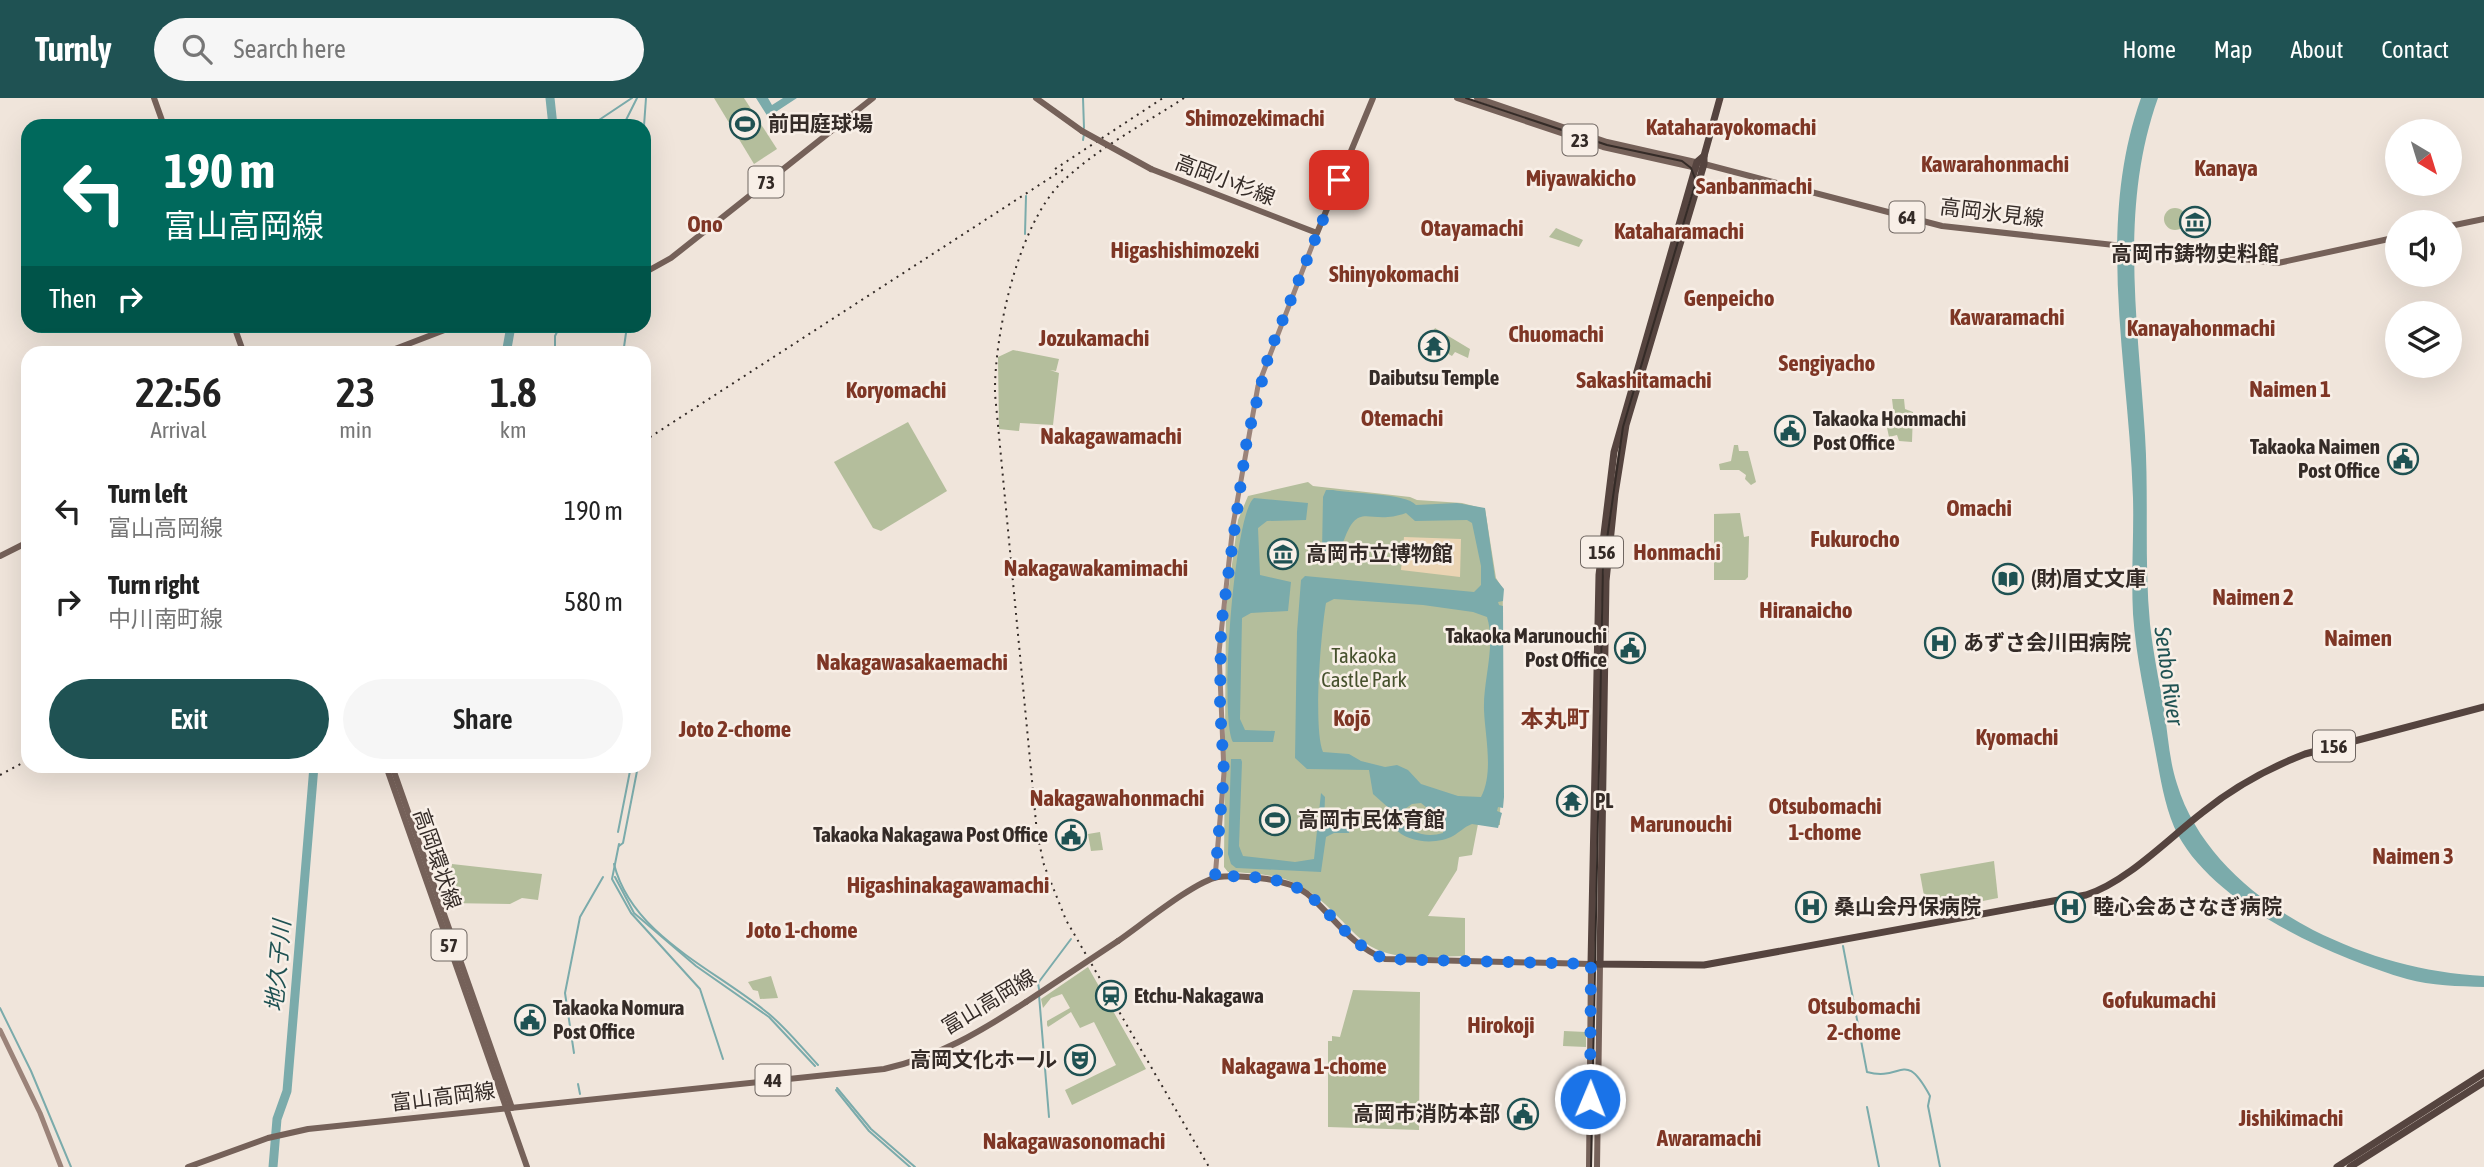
<!DOCTYPE html>
<meta charset="utf-8">
<style>
:root{--surface:#fff;--page:#f6f6f6;--text:#222;--muted:#767676;--accent:#1f5253}
body{margin:0;font-family:"Asap Condensed","Noto Sans JP",sans-serif;background:var(--page);color:var(--text);height:100vh;display:flex;flex-direction:column;font-size:26px;white-space:nowrap}
*{box-sizing:border-box;margin:0}
p{font-size:23px;color:var(--muted)}
.icon{flex:none;width:38px;height:38px;fill:none;stroke:currentColor;stroke-width:2;stroke-linecap:round;stroke-linejoin:round}
.map{position:relative;flex:1;overflow:hidden}
.sheet{position:absolute;left:21px;top:248px;width:630px;height:427px;display:flex;flex-direction:column;background:var(--surface);border-radius:21px;box-shadow:0 7px 28px #0002}
.sheet>*{flex:none}
.banner{position:absolute;left:21px;top:21px;width:630px;height:214px;border-radius:21px;box-shadow:0 7px 28px #0002;background:#00695c;color:#fff;overflow:hidden}
.needle{width:46px;rotate:142deg}
.tools{position:absolute;left:2385px;top:21px;display:grid;gap:14px}
.tools a{display:grid;place-items:center;width:77px;height:77px;border-radius:50%;background:var(--surface);box-shadow:0 7px 28px #0002;font-size:35px}
.pin{position:absolute;display:grid;place-items:center;width:60px;height:60px;color:#fff;margin:-30px;border-radius:14px;box-shadow:0 4px 10px #0006}
.me{position:absolute;width:77px;margin:-38px;rotate:1deg;stroke-linejoin:round;filter:drop-shadow(0 0 5px #0008)}
.turn{display:flex;align-items:center;gap:24px;height:147px;padding:0 28px;font-size:32px}
.turn .icon{width:91px;height:91px;stroke-width:2.5}
.turn b{display:block;font-size:49px;line-height:60px}
.then{display:flex;align-items:center;height:66px;padding:0 28px;background:#0003;gap:14px;font-size:26px}
.eta{display:flex;justify-content:space-evenly;align-items:center;height:119px;text-align:center}
.eta b{font-size:42px;font-weight:600;line-height:49px}
.cta{display:flex;gap:14px;margin-top:auto;padding:14px 28px}
.cta a{flex:1;height:80px;border-radius:42px;background:var(--accent);color:#fff;font-size:28px;font-weight:600;line-height:80px;text-align:center}
.cta a+a{background:var(--page);color:var(--text)}
ul{padding:0;list-style:none}
li{display:flex;align-items:center;gap:21px;height:91px;padding:0 28px}
li div{flex:1}
li b{display:block;font-size:26px}
li em{font-style:normal}
header{display:flex;align-items:center;gap:42px;box-sizing:border-box;height:98px;padding:0 35px;background:var(--accent);color:#fff}
header strong{font-size:33px}
nav{display:flex;gap:38px;margin-inline-start:auto;font-size:24px}
.search{width:490px;height:63px;background:var(--page);display:flex;align-items:center;gap:18px;box-sizing:border-box;padding:0 24px;border-radius:38px;color:var(--muted);font-size:26px}
.map>svg:first-child{display:block}
.green{fill:#b4be9c}
.sand{fill:#ead4b3}
.water{fill:#7babab;fill-rule:evenodd}
.lines{fill:none;stroke-linecap:round;stroke-linejoin:round}
.stream{stroke:#7babab;stroke-width:2}
.river{stroke:#7babab;stroke-width:9}
.secondary{stroke:#9b8379;stroke-width:5}
.primary{stroke:#756159;stroke-width:6}
.highway{stroke:#55443f;stroke-width:7}
.tram{stroke:#342b27;stroke-width:2}
.rail{stroke:#342b27;stroke-width:2;stroke-dasharray:2 5;stroke-linecap:butt}
.primary-bridge{stroke:#756159;stroke-width:6}
.route{stroke:#1a73e8;stroke-width:12;stroke-dasharray:0 21.6}
.labels{text-anchor:middle;stroke-width:5;stroke-linejoin:round;paint-order:stroke}
.shield{fill:#f8efe7;stroke:#6f6661;stroke-width:2}
.shield-label{font-size:19px;font-weight:bold;fill:#342b27}
.poi-label{font-size:21px;font-weight:bold;fill:#342b27;stroke:#f8efe7;text-anchor:start}
.street-label{font-size:21px;fill:#342b27;stroke:#f8efe7}
.park-label{font-size:21px;fill:#46512d;stroke:#f8efe7}
.neighbourhood-label{font-size:23px;font-weight:bold;fill:#7e3625;stroke:#f8efe7}
.water-label{font-size:23px;font-style:italic;fill:#1f5253;stroke:#f8efe7}
</style>
<header>
<strong>Turnly</strong>
<div class="search"><svg class="icon" aria-label="search" viewBox="0 0 24 24"><circle cx="10" cy="10" r="6"/><path d="M15 15l6 6"/></svg>Search here</div>
<nav><a>Home</a><a>Map</a><a>About</a><a>Contact</a></nav>
</header>
<div class="map">
<svg width="2484" height="1069" viewBox="0 0 2484 1069">
<rect width="100%" height="100%" fill="#f0e5db"/>
<g class="green">
<polygon points="714,0 744,0 777,51 754,66"/>
<circle cx="2175" cy="121" r="11"/>
<polygon points="1556,130 1583,142 1579,149 1549,139"/>
<polygon points="1435,230 1470,251 1468,260 1455,254 1452,258 1445,254 1442,258 1425,249"/>
<polygon points="1013,252 1059,261 1056,273 1050,272 1059,275 1053,327 1020,325 1019,333 999,331 998,259"/>
<polygon points="1892,301 1904,301 1905,311 1913,314 1912,344 1899,343 1897,337 1889,339 1885,320 1894,318"/>
<polygon points="908,324 947,393 881,433 873,430 834,364"/>
<polygon points="1734,347 1738,347 1739,353 1748,353 1756,384 1751,387 1745,381 1746,377 1739,372 1720,372 1719,366 1731,363"/>
<path d="M1308,384L1313,388L1410,399L1417,402L1462,405L1485,411L1496,480L1503,491L1500,727L1478,726L1472,757L1459,759L1457,772L1428,818L1465,820V858C1436,858 1396,864 1370,848C1356,839 1346,826 1334,815C1299,779 1277,776 1228,774L1224,769L1226,510L1238,422L1248,398Z"/>
<polygon points="1740,415 1744,439 1749,438 1748,479 1745,482 1714,482 1714,416"/>
<polygon points="1100,734 1103,752 1091,753 1088,736"/>
<polygon points="1994,763 1998,800 1927,814 1920,776"/>
<polygon points="452,766 542,776 538,802 522,800 510,806 446,805"/>
<polygon points="1088,869 1146,971 1072,1007 1065,992 1116,967 1094,924 1080,930 1071,914 1048,929 1047,927 1047,923 1070,910 1062,896 1051,900 1043,910 1041,901"/>
<polygon points="771,878 778,900 760,901 758,893 753,892 748,884"/>
<polygon points="1353,892 1420,894 1419,1032 1328,1029 1328,943 1332,943 1332,938 1340,939"/>
<polygon points="1564,933 1586,934 1586,949 1563,948"/>
</g>
<polygon class="sand" points="1404,439 1461,441 1460,479 1401,472"/>
<g class="water">
<polygon points="756,0 768,0 772,7 783,0 797,0 768,19"/>
<path d="M2141,0H2158C2119,109 2138,224 2145,337C2149,400 2144,463 2150,526C2153,554 2159,583 2164,611C2168,636 2169,662 2177,686C2197,752 2254,801 2313,832C2367,859 2424,875 2484,878V889C2459,888 2431,888 2407,881C2333,859 2217,809 2178,737C2164,710 2160,676 2154,646C2146,603 2136,559 2133,516C2131,477 2134,438 2133,400C2129,267 2095,129 2141,0Z"/>
<path d="M1333,392C1352,396 1406,395 1416,407L1457,405L1485,410L1495,480L1504,491L1503,503L1498,504L1499,507L1503,508L1504,699L1503,710L1498,709L1497,713L1502,715L1498,730L1472,726C1464,729 1460,734 1453,738C1437,747 1406,745 1395,730L1391,712L1373,696L1369,672L1307,671L1295,660L1297,534L1301,482L1305,478L1474,494L1481,487V468L1472,425L1467,422L1415,423L1406,415C1365,430 1358,396 1340,454H1322L1323,399L1326,392ZM1334,501L1423,507L1473,514L1487,519C1496,548 1483,582 1484,612C1485,638 1494,675 1481,699L1458,698L1421,686L1408,672L1397,667L1385,669L1361,663L1349,656L1323,654C1313,630 1321,534 1326,505ZM1421,705L1443,723V735C1427,740 1410,735 1400,723L1402,713L1412,706Z"/>
<path d="M1254,400L1308,405L1306,422L1267,423L1258,430L1260,477L1291,484L1288,513L1251,515L1242,520L1240,621L1245,632L1275,633L1273,644H1233C1219,620 1234,415 1254,400Z"/>
<polygon points="1231,661 1241,661 1242,664 1239,748 1243,758 1295,764 1314,761 1321,695 1325,699 1324,726 1350,729 1349,735 1334,735 1326,739 1321,774 1236,770 1231,766 1228,756"/>
</g>
<g class="lines">
<g class="stream">
<polyline points="1083,0 1084,30"/>
<polyline points="590,28 632,0"/>
<polyline points="623,28 637,0"/>
<polyline points="644,28 646,0"/>
<polyline points="1083,42 1084,36"/>
<polyline points="644,87 644,94"/>
<polyline points="1025,136 1026,98"/>
<polyline points="555,256 555,238 560,228"/>
<polyline points="623,256 627,228"/>
<polyline points="618,734 631,668"/>
<polyline points="619,746 612,781 631,815 700,891 723,961"/>
<polyline points="619,748 623,745 638,668"/>
<path d="M614,766C632,838 715,871 769,916C787,931 802,950 818,967"/>
<polyline points="615,779 634,815 696,868 769,919 815,968"/>
<path d="M1843,848L1867,974C1903,984 1904,950 1930,998L1928,1008L1940,1069"/>
<polyline points="1039,891 1038,885 1071,841"/>
<polyline points="1039,897 1049,1019"/>
<polyline points="0,910 31,973 71,1069"/>
<polyline points="574,955 565,895 580,819 603,779"/>
<polyline points="578,986 580,996"/>
<polyline points="837,990 871,1031 915,1069"/>
<polyline points="836,992 869,1033 910,1069"/>
<polyline points="1867,1009 1879,1069"/>
</g>
<g class="river">
<polyline points="550,0 553,28"/>
<polyline points="506,256 511,228"/>
<polyline points="273,1069 277,1021 287,993 314,668"/>
</g>
<g class="secondary">
<polyline points="1215,780 1224,675 1219,554 1233,427 1258,288 1317,135"/>
<polyline points="0,932 40,1015 61,1069"/>
</g>
<g class="primary">
<polyline points="154,0 164,28"/>
<polyline points="1036,0 1082,33"/>
<polyline points="1457,0 1603,49 1697,70"/>
<polyline points="1477,0 1607,44 1704,66 1942,128 2278,165 2398,139"/>
<polyline points="1151,71 1317,135 1373,0"/>
<polyline points="2450,128 2484,121"/>
<polyline points="644,175 671,160 873,0"/>
<polyline points="234,228 244,256"/>
<polyline points="382,256 455,228"/>
<polyline points="0,458 28,444"/>
<polyline points="386,668 527,1069"/>
<polyline points="392,668 512,1010"/>
<path d="M1118,843C1140,828 1195,783 1218,779C1234,777 1251,779 1267,781C1283,784 1298,787 1311,799C1335,821 1353,849 1385,861L1591,866L1589,1069"/>
<path d="M188,1069L268,1040L308,1031L884,971C938,959 980,934 1026,904"/>
<polyline points="1597,1069 1600,866"/>
</g>
<g class="highway">
<path d="M1704,58L1697,64L1614,354L1599,477L1591,866L1704,867L2086,797C2127,784 2169,740 2203,714C2234,689 2269,670 2305,656L2484,609"/>
<polyline points="1600,866 1606,483 1615,396 1626,327 1704,66 1704,58 1720,0"/>
<polyline points="2337,1069 2484,975"/>
<polyline points="2350,1069 2484,984"/>
</g>
<polyline class="tram" points="1466,0 1607,47 1682,63 1691,70 1696,83 1623,329 1603,469 1591,1069"/>
<g class="rail">
<path d="M1184,0C1143,27 1097,50 1061,85C1018,128 994,237 995,296L1037,735L1044,767L1066,822L1209,1069"/>
<polyline points="1055,71 1163,0"/>
<polyline points="644,343 1067,69"/>
<polyline points="0,677 28,662"/>
</g>
<g class="primary-bridge">
<polyline points="1082,33 1151,71"/>
<polyline points="1026,904 1118,843"/>
</g>
</g>
<g class="lines">
<path class="route" d="M1339,82L1269,256L1247,341L1221,529L1220,608L1224,675L1215,779C1245,777 1286,778 1310,798C1336,820 1352,848 1385,861L1591,866L1590,1001"/>
</g>
<defs>
<g id="stadium-ring" transform="scale(1.575)"><circle r="9.5" fill="#f8efe7" stroke="#1f5253" stroke-width="1.5"/><path d="M0-5a6.5 5 0 1 0 0 10a6.5 5 0 1 0 0-10ZM-3.5-1.8h7v3.6h-7Z" fill="#1f5253"/></g>
<g id="museum-ring" transform="scale(1.575)"><circle r="9.5" fill="#f8efe7" stroke="#1f5253" stroke-width="1.5"/><path d="M0-6L6-3V-2H-6V-3ZM-5-1h2V3h-2ZM-1-1h2V3h-2ZM3-1h2V3H3ZM-6 4H6V6H-6Z" fill="#1f5253"/></g>
<g id="temple-ring" transform="scale(1.575)"><circle r="9.5" fill="#f8efe7" stroke="#1f5253" stroke-width="1.5"/><path d="M0-6L5-2H3V0L6.5 2.5H4V6H1.5V3h-3V6H-4V2.5H-6.5L-3 0V-2H-5Z" fill="#1f5253"/></g>
<g id="civic-ring" transform="scale(1.575)"><circle r="9.5" fill="#f8efe7" stroke="#1f5253" stroke-width="1.5"/><path d="M-.6-6.5H3V-4.5H.6V-3L4-1V1h2V6H-6V1h2V-1L-.6-3ZM-1.2 2.5V6h2.4V2.5Z" fill="#1f5253"/></g>
<g id="library-ring" transform="scale(1.575)"><circle r="9.5" fill="#f8efe7" stroke="#1f5253" stroke-width="1.5"/><path d="M-6-4Q-3-5.5-.7-3.5V5Q-3 3-6 4ZM6-4Q3-5.5 .7-3.5V5Q3 3 6 4Z" fill="#1f5253"/></g>
<g id="hospital-ring" transform="scale(1.575)"><circle r="9.5" fill="#f8efe7" stroke="#1f5253" stroke-width="1.5"/><path d="M-5-5h3v3.5h4V-5h3V5h-3V1.5h-4V5h-3Z" fill="#1f5253"/></g>
<g id="station-ring" transform="scale(1.575)"><circle r="9.5" fill="#f8efe7" stroke="#1f5253" stroke-width="1.5"/><path d="M-3-6H3Q5-6 5-4V2Q5 4 3 4L4.5 6H3L1.5 4h-3L-3 6H-4.5L-3 4Q-5 4-5 2V-4Q-5-6-3-6ZM-3.5-4v3h7v-3ZM-3.5 1v1.5H-2V1ZM2 1v1.5H3.5V1Z" fill="#1f5253"/></g>
<g id="theatre-ring" transform="scale(1.575)"><circle r="9.5" fill="#f8efe7" stroke="#1f5253" stroke-width="1.5"/><path d="M-5-5.5Q0-4 5-5.5V0Q5 5 0 6Q-5 5-5 0ZM-3.3-2.5H-1v1.5H-3.3ZM1-2.5H3.3v1.5H1ZM-2.8 1Q0 5.5 2.8 1Z" fill="#1f5253"/></g>
</defs>
<g fill-rule="evenodd">
<use href="#stadium-ring" x="745" y="26"/>
<use href="#museum-ring" x="2195" y="124"/>
<use href="#temple-ring" x="1434" y="248"/>
<use href="#civic-ring" x="1790" y="333"/>
<use href="#civic-ring" x="2403" y="361"/>
<use href="#museum-ring" x="1283" y="456"/>
<use href="#library-ring" x="2008" y="481"/>
<use href="#hospital-ring" x="1940" y="545"/>
<use href="#civic-ring" x="1630" y="550"/>
<use href="#temple-ring" x="1572" y="703"/>
<use href="#stadium-ring" x="1275" y="722"/>
<use href="#civic-ring" x="1071" y="737"/>
<use href="#hospital-ring" x="1811" y="809"/>
<use href="#hospital-ring" x="2070" y="809"/>
<use href="#station-ring" x="1111" y="898"/>
<use href="#civic-ring" x="530" y="922"/>
<use href="#theatre-ring" x="1080" y="962"/>
<use href="#civic-ring" x="1523" y="1016"/>
</g>
<g class="labels">
<g class="shield">
<rect x="1562.5" y="26.5" width="35" height="31" rx="5"/>
<rect x="748.5" y="68.5" width="35" height="31" rx="5"/>
<rect x="1889.5" y="103.5" width="35" height="31" rx="5"/>
<rect x="1581" y="438.5" width="42" height="31" rx="5"/>
<rect x="2313" y="632.5" width="42" height="31" rx="5"/>
<rect x="431.5" y="831.5" width="35" height="31" rx="5"/>
<rect x="755.5" y="966.5" width="35" height="31" rx="5"/>
</g>
<g class="shield-label">
<text x="1580" y="49">23</text>
<text x="766" y="91">73</text>
<text x="1907" y="126">64</text>
<text x="1602" y="461">156</text>
<text x="2334" y="655">156</text>
<text x="449" y="854">57</text>
<text x="773" y="989">44</text>
</g>
<g class="poi-label">
<text x="768" y="33">前田庭球場</text>
<text x="2195" y="163" text-anchor="middle">高岡市鋳物史料館</text>
<text x="1434" y="287" text-anchor="middle">Daibutsu Temple</text>
<text x="1813" y="328">Takaoka Hommachi<tspan x="1813" dy="24">Post Office</tspan></text>
<text x="2380" y="356" text-anchor="end">Takaoka Naimen<tspan x="2380" dy="24">Post Office</tspan></text>
<text x="1306" y="463">高岡市立博物館</text>
<text x="2031" y="488">(財)眉丈文庫</text>
<text x="1607" y="545" text-anchor="end">Takaoka Marunouchi<tspan x="1607" dy="24">Post Office</tspan></text>
<text x="1963" y="552">あずさ会川田病院</text>
<text x="1595" y="710">PL</text>
<text x="1298" y="729">高岡市民体育館</text>
<text x="1048" y="744" text-anchor="end">Takaoka Nakagawa Post Office</text>
<text x="1834" y="816">桑山会丹保病院</text>
<text x="2093" y="816">睦心会あさなぎ病院</text>
<text x="1134" y="905">Etchu-Nakagawa</text>
<text x="553" y="917">Takaoka Nomura<tspan x="553" dy="24">Post Office</tspan></text>
<text x="1057" y="969" text-anchor="end">高岡文化ホール</text>
<text x="1500" y="1023" text-anchor="end">高岡市消防本部</text>
</g>
<g class="street-label">
<text transform="translate(1225 82) rotate(21)" y="7">高岡小杉線</text>
<text transform="translate(1992 115) rotate(7)" y="7">高岡氷見線</text>
<text transform="translate(437 761) rotate(71)" y="7">高岡環状線</text>
<text transform="translate(989 904) rotate(-31)" y="7">富山高岡線</text>
<text transform="translate(443 999) rotate(-7)" y="7">富山高岡線</text>
</g>
<g class="park-label">
<text x="1364" y="565">Takaoka<tspan x="1364" dy="24">Castle Park</tspan></text>
</g>
<g class="neighbourhood-label">
<text x="1255" y="28">Shimozekimachi</text>
<text x="1731" y="37">Kataharayokomachi</text>
<text x="1995" y="74">Kawarahonmachi</text>
<text x="2226" y="78">Kanaya</text>
<text x="1581" y="88">Miyawakicho</text>
<text x="1754" y="96">Sanbanmachi</text>
<text x="705" y="134">Ono</text>
<text x="1472" y="138">Otayamachi</text>
<text x="1679" y="141">Kataharamachi</text>
<text x="1185" y="160">Higashishimozeki</text>
<text x="1394" y="184">Shinyokomachi</text>
<text x="1729" y="208">Genpeicho</text>
<text x="2007" y="227">Kawaramachi</text>
<text x="2201" y="238">Kanayahonmachi</text>
<text x="1556" y="244">Chuomachi</text>
<text x="1094" y="248">Jozukamachi</text>
<text x="1827" y="273">Sengiyacho</text>
<text x="1644" y="290">Sakashitamachi</text>
<text x="2290" y="299">Naimen 1</text>
<text x="896" y="300">Koryomachi</text>
<text x="1402" y="328">Otemachi</text>
<text x="1111" y="346">Nakagawamachi</text>
<text x="1979" y="418">Omachi</text>
<text x="1855" y="449">Fukurocho</text>
<text x="1677" y="462">Honmachi</text>
<text x="1096" y="478">Nakagawakamimachi</text>
<text x="2253" y="507">Naimen 2</text>
<text x="1806" y="520">Hiranaicho</text>
<text x="2358" y="548">Naimen</text>
<text x="912" y="572">Nakagawasakaemachi</text>
<text x="1352" y="628">Kojō</text>
<text x="1555" y="629">本丸町</text>
<text x="735" y="639">Joto 2-chome</text>
<text x="2017" y="647">Kyomachi</text>
<text x="1117" y="708">Nakagawahonmachi</text>
<text x="1825" y="716">Otsubomachi<tspan x="1825" dy="26">1-chome</tspan></text>
<text x="1681" y="734">Marunouchi</text>
<text x="2413" y="766">Naimen 3</text>
<text x="948" y="795">Higashinakagawamachi</text>
<text x="802" y="840">Joto 1-chome</text>
<text x="2159" y="910">Gofukumachi</text>
<text x="1864" y="916">Otsubomachi<tspan x="1864" dy="26">2-chome</tspan></text>
<text x="1501" y="935">Hirokoji</text>
<text x="1304" y="976">Nakagawa 1-chome</text>
<text x="2291" y="1028">Jishikimachi</text>
<text x="1709" y="1048">Awaramachi</text>
<text x="1074" y="1051">Nakagawasonomachi</text>
</g>
<g class="water-label">
<text transform="translate(2169 578) rotate(82)" y="8">Senbo River</text>
<text transform="translate(278 868) rotate(-85)" y="8">地久子川</text>
</g>
</g>
</svg>
<div class="tools">
<a><svg class="needle" viewBox="-14 -14 28 28"><path d="M0-13l5 13h-10z" fill="#e53935"/><path d="M0 13l5-13h-10z" fill="#767676"/></svg></a>
<a><svg class="icon" aria-label="sound" viewBox="0 0 24 24"><path d="M4 9h4l5-4v14l-5-4H4zM17 9q2 3 0 6"/></svg></a>
<a><svg class="icon" aria-label="layers" viewBox="0 0 24 24"><path d="M12 4l9 5-9 5-9-5zM3 14l9 5 9-5"/></svg></a>
</div>
<div class="pin" style="left:1339px;top:82px;background:#d93025"><svg class="icon" aria-label="arrive" viewBox="0 0 24 24"><path d="M6 21V4h12l-3 4 3 4H6"/></svg></div>
<svg class="me" style="left:1590px;top:1001px" viewBox="-20 -20 40 40"><circle r="17" fill="#1a73e8" stroke="#fff" stroke-width="3"/><path d="M0-11L8 9 0 5-8 9z" fill="#fff"/></svg>
<div class="banner">
<div class="turn"><svg class="icon" aria-label="left" viewBox="0 0 24 24"><path d="M17 20v-9H6M10 6l-5 5 5 5"/></svg><div><b>190 m</b>富山高岡線</div></div>
<div class="then">Then<svg class="icon" aria-label="right" viewBox="0 0 24 24"><path d="M7 20v-9h11M14 6l5 5-5 5"/></svg></div>
</div>
<section class="sheet">
<div class="eta">
<div><b>22:56</b><p>Arrival</p></div>
<div><b>23</b><p>min</p></div>
<div><b>1.8</b><p>km</p></div>
</div>
<ul>
<li><svg class="icon" aria-label="left" viewBox="0 0 24 24"><path d="M17 20v-9H6M10 6l-5 5 5 5"/></svg><div><b>Turn left</b><p>富山高岡線</p></div><em>190 m</em></li>
<li><svg class="icon" aria-label="right" viewBox="0 0 24 24"><path d="M7 20v-9h11M14 6l5 5-5 5"/></svg><div><b>Turn right</b><p>中川南町線</p></div><em>580 m</em></li>
</ul>
<div class="cta"><a>Exit</a><a>Share</a></div>
</section>
</div>
